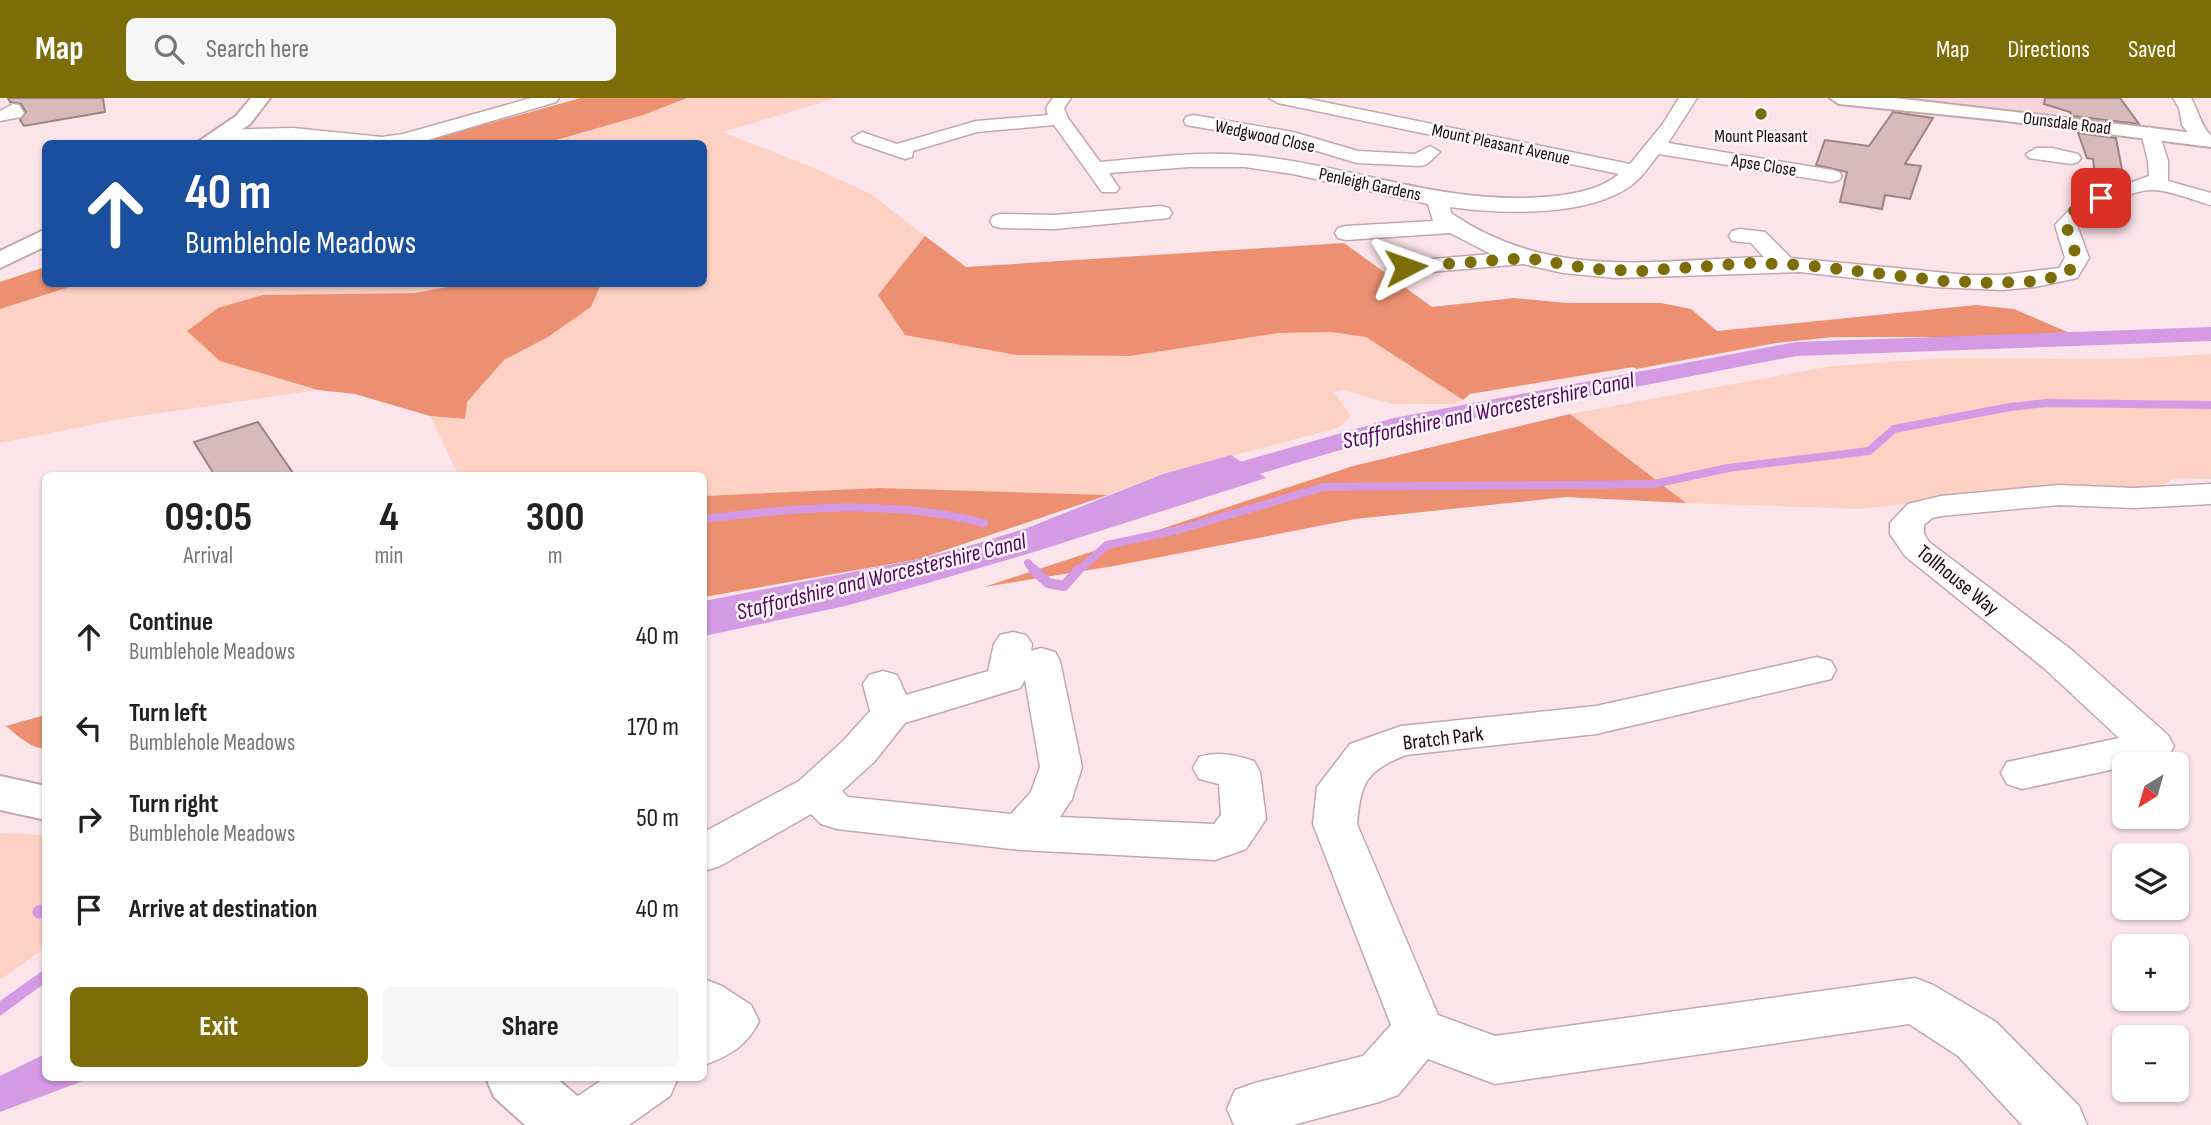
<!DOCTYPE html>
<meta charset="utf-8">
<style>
:root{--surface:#fff;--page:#f6f6f6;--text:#222;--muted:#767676;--accent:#7c6d08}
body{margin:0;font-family:"Sofia Sans Condensed",sans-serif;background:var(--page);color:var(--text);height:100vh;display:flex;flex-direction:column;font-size:26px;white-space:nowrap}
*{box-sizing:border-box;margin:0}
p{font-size:23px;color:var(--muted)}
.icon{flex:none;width:38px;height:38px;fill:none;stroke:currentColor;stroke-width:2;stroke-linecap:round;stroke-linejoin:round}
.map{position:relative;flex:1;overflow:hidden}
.details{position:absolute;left:42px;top:374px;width:665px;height:609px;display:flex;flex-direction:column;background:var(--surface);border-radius:10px;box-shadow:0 2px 5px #0004}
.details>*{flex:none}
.hud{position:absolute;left:42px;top:42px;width:665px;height:147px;border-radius:10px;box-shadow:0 2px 5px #0004;background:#1a4fa0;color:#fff;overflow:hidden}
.needle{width:46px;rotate:217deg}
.tools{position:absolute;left:2112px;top:654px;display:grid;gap:14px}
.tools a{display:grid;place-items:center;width:77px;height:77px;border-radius:10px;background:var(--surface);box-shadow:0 2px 5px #0004;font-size:35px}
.pin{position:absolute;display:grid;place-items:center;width:60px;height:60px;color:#fff;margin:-30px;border-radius:14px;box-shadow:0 4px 10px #0006}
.me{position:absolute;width:77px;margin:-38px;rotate:86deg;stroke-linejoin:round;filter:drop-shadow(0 0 5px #0008)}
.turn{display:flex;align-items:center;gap:24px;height:147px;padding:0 28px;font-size:32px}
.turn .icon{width:91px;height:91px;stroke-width:2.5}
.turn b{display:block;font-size:49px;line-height:60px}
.eta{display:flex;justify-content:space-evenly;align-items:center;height:119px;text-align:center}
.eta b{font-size:42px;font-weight:700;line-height:49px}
.cta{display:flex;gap:14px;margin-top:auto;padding:14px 28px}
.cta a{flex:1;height:80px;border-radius:10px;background:var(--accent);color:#fff;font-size:28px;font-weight:700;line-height:80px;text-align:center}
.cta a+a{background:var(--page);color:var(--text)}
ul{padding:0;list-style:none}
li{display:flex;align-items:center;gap:21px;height:91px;padding:0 28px}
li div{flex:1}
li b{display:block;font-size:26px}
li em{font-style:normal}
header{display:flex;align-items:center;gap:42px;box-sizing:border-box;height:98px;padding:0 35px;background:var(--accent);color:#fff}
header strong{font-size:33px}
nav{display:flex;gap:38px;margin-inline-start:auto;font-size:24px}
.search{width:490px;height:63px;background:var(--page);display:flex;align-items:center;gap:18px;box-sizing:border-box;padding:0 24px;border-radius:10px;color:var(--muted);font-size:26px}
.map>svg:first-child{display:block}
.built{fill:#f9d3de}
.green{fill:#fdd2c4}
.forest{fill:#ec9071}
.water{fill:#d49ae4}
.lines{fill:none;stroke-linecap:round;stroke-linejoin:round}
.stream-far2{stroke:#d49ae4;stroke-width:8}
.stream-far1{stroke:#d49ae4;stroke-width:10}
.stream{stroke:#d49ae4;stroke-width:13}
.canal{fill:#d49ae4;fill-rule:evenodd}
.building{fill:#d8baba;stroke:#9e8382;stroke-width:2}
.minor-casing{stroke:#c3a7af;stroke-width:3}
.tertiary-casing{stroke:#c3a7af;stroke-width:4}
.minor{fill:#fff;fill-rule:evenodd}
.tertiary{fill:#fff;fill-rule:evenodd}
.route{stroke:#7c6d08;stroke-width:12;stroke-dasharray:0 21.6}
.poi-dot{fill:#7c6d08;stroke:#fdf7f9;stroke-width:2.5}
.labels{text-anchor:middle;stroke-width:5;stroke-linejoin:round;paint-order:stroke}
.far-street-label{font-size:18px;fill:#170d10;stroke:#fdf7f9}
.far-poi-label{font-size:18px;fill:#170d10;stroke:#fdf7f9}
.street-label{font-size:21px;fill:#170d10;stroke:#fdf7f9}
.water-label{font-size:23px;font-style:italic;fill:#510461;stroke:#fdf7f9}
</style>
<header>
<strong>Map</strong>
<div class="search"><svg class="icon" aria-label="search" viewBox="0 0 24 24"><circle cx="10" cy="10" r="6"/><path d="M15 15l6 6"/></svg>Search here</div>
<nav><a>Map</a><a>Directions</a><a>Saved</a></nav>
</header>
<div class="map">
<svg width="2211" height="1027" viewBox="0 0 2211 1027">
<rect width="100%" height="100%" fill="#fce4eb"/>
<polygon class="built" points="1880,0 2089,0 2048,3 2068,22"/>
<g class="green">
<polygon points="581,0 836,0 723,34 823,74 871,96 925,138 878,197 1017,257 1130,258 1278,235 1331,234 1366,239 1463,302 1455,306 1393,306 1342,292 1334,294 1351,318 1338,330 1163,376 1108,397 880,390 704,398 704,378 459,378 430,318 464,321 467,304 504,262 548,239 590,209 601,186 704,186 704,46 418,46"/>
<polygon points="45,169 46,186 464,186 415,195 263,197 220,263 318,292 126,320 0,345 0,184"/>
<polygon points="2211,256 2211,381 2173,380 2163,389 2053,390 1860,411 1686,405 1570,316 1832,268 1946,260 2123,261"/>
<polygon points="0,735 45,737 46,849 0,882"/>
</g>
<g class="forest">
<polygon points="581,0 687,0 643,17 546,45 418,45"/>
<polygon points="925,138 966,169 1344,145 1432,209 1514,200 1567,205 1661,205 1691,211 1717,233 1976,207 2014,211 2079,239 1833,239 1776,245 1636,271 1633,269 1470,296 1463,302 1366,239 1331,234 1278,235 1130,258 1017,257 905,237 878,197"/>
<polygon points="45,169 46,186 79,186 0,211 0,184"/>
<polygon points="464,186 601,186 591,209 548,239 504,262 467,304 465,321 430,318 355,296 318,292 220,263 187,233 218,210 263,197 415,195"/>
<polygon points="1570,316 1686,405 1566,399 1355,421 1114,468 984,489 1353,368"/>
<polygon points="880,390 1108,397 919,461 704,499 704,398"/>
<path d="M45,617V651C30,650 17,637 6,628Z"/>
</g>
<g class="water">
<polygon points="1231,357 1266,380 1034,454 921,487 845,508 704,538 704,503 919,461 976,446 1027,430 1163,376"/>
<polygon points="45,871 45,885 0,918 0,903"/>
<polygon points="45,956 46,980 91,980 0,1014 0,978"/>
</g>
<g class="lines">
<g class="stream-far2">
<path d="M704,421C799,409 890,401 984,425"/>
<polyline points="1028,465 1034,473"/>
<polyline points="1078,473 1107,447 1178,432 1324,389 1654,386 1728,370 1869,353 1894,331 2010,309 2046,305 2211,307"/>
</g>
<polyline class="stream-far1" points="1033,471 1048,485 1064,488 1079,471"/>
<polyline class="stream" points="39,814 46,812"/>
<polygon class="canal" points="2211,229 2211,243 1796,258 1398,335 1208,391 1198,388 1194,382 1198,376 1394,320 1796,244"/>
</g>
<g class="building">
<polygon points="8,0 103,0 105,14 24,28 20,22 26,14 21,6 10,4"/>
<polygon points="2045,0 2120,0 2139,26 2072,18 2070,14 2044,6"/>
<polygon points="1893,14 1933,20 1905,66 1921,68 1910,101 1885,97 1882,111 1840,104 1847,74 1816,67 1825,42 1869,48"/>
<polygon points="2078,35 2116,40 2124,82 2095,78 2093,61 2087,60"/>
<polygon points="258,324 295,378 215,378 194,344"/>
</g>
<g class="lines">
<g class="minor-casing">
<g id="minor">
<polygon points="531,0 559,0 556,4 414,46 330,46 293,42 217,44 207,38 217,32 293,30 382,39 403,36"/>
<path d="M1053,0H1071L1064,10L1068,20L1100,64C1148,60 1196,53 1244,57C1350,65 1445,110 1555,98C1578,95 1601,91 1619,76L1278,5L1269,0H1304L1630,66L1662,27L1679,0H1697L1668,45L1832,72L1839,74L1842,78L1839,82L1832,84L1659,56C1649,68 1640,83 1626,91C1581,119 1501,116 1450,109L1451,115C1550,183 1652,162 1764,159L1751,145L1732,143L1729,138L1732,133L1740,131L1765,134L1791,160L1968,177H2002L2059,170L2065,160L2055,127L2077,104L2149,78L2148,63L2141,35L2150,29L2159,35L2168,63V83L2211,95V107C2195,103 2167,91 2151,92C2132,92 2089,112 2077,127L2089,160L2077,180L2035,189L2002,192L1934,189L1800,174L1616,180L1563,175L1523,166L1406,176L1398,174L1394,169L1398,164L1491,156L1450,135L1346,142L1338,140L1335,135L1338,130L1346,128L1433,123L1428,106L1293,76L1245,69H1189L1109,75L1119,90L1116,94H1102L1054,27L977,34L913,53L912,59L905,61L855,44L852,40L862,34L897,46L976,23L1048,17L1046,10Z"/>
<path d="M2173,0H2191C2199,14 2200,26 2211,38V46H2197L2182,27L2179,10Z"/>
<polygon points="13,6 19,7 24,15 21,19 0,23 0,13"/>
<polygon points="1193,17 1293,34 1358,53 1415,56 1430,48 1440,54 1427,66 1420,68 1357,65 1290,45 1186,27 1184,23 1186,19"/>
<polygon points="2036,50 2052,50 2078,56 2081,60 2078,64 2071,66 2029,60 2026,56"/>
<polygon points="1161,108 1169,110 1172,115 1169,120 1055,131 1001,130 993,128 990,123 993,118 1001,116 1055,117"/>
<polygon points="2211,386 2211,406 2134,410 2059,407 1941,418 1932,420 1924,427 1924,436 1929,444 2073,553 2168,637 2174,648 2168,659 2124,667 2124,669 2022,691 2007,686 2001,675 2007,664 2119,640 2045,571 1905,458 1890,436 1890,425 1908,406 1941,398 2059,387 2134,390"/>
<path d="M1013,534L1026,537L1032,546L1031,553L1041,550L1055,554L1060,563L1082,669L1072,701L1060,719L1214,726L1221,717L1219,686L1199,681L1193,670L1199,659C1218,653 1235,657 1254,663L1260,674L1266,721L1246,751L1215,762L1021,752L837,731L821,726L811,716L720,768L704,773V734L799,683L844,642L870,613L863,586L869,577L883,573L897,577L906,597L988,573L994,546L1000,537ZM1025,582L1040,669L1031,694L1011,716L848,699L842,693L874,664L905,625L1020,590Z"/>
<path d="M1817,559L1831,563L1836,572L1831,581L1596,636L1406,657C1366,673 1361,684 1357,726L1438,917L1495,938L1915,880L1933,887L1996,924L2079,1008L2087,1027H2022L1958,958L1909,926L1495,986L1428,961L1398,997L1379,1004L1293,1027H1234L1227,1011L1235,992L1255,985L1363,958L1391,927L1313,726L1317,689L1350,646L1401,628L1596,608Z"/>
<path d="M704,881L722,888L751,907L759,923C748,947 729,958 704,967Z"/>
<polygon points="605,980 678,980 670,998 629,1027 555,1027 563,1008"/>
</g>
</g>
<g class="tertiary-casing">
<g id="tertiary">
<polygon points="251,0 270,0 250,26 220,46 195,46 236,18"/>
<polygon points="1830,0 1895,0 2211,37 2211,49 1998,22 1839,6"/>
<polygon points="46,131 46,148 0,170 0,153"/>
<polygon points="0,678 46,688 46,722 0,712"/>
<polygon points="486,980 556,980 588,1007 596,1027 525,1027 494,999"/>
</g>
</g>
<use href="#minor" class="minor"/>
<use href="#tertiary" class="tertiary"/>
</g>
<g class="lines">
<polyline class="route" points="1406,169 1527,160 1592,171 1641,173 1750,165 1804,167 1944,183 1994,185 2039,183 2068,175 2077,160 2066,127 2074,113 2101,100"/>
</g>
<circle class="poi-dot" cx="1761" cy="16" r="7"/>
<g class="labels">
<g class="far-street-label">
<text transform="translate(2067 25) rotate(7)" y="6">Ounsdale Road</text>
<text transform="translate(1265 38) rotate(12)" y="6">Wedgwood Close</text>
<text transform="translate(1501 46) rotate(12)" y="6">Mount Pleasant Avenue</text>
<text transform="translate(1764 67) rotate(9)" y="6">Apse Close</text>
<text transform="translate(1370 86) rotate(12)" y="6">Penleigh Gardens</text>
</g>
<g class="far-poi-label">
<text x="1761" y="44">Mount Pleasant</text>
</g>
<g class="street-label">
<text transform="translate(1958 482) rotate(39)" y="7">Tollhouse Way</text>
<text transform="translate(1443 640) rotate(-7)" y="7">Bratch Park</text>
</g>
<g class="water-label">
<text transform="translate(1488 312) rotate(-12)" y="8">Staffordshire and Worcestershire Canal</text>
<text transform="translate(881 478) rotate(-14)" y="8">Staffordshire and Worcestershire Canal</text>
</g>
</g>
</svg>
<div class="tools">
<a><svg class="needle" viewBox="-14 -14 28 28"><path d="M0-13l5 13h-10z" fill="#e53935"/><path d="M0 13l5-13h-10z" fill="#767676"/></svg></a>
<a><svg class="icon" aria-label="layers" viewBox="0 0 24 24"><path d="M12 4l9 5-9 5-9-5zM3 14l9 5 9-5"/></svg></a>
<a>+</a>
<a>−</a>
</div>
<div class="pin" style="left:2101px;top:100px;background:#d93025"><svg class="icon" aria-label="arrive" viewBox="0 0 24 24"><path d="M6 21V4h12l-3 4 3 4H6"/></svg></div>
<svg class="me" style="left:1406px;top:169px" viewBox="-20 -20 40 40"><path d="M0-17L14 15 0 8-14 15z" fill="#7c6d08" stroke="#fff" stroke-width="4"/></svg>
<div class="hud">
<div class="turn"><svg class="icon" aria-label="ahead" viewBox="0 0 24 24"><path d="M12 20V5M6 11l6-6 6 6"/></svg><div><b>40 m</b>Bumblehole Meadows</div></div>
</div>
<section class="details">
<div class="eta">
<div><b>09:05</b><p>Arrival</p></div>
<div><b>4</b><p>min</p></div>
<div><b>300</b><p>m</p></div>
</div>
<ul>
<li><svg class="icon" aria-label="ahead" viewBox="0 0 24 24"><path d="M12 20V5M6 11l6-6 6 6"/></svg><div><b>Continue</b><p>Bumblehole Meadows</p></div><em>40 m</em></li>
<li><svg class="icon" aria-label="left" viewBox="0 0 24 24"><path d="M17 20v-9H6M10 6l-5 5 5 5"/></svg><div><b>Turn left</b><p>Bumblehole Meadows</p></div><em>170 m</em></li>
<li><svg class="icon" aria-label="right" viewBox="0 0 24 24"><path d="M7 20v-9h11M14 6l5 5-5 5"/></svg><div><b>Turn right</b><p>Bumblehole Meadows</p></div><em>50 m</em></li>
<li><svg class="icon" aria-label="arrive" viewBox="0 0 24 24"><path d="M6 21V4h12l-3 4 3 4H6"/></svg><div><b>Arrive at destination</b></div><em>40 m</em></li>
</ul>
<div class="cta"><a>Exit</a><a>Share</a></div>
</section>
</div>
